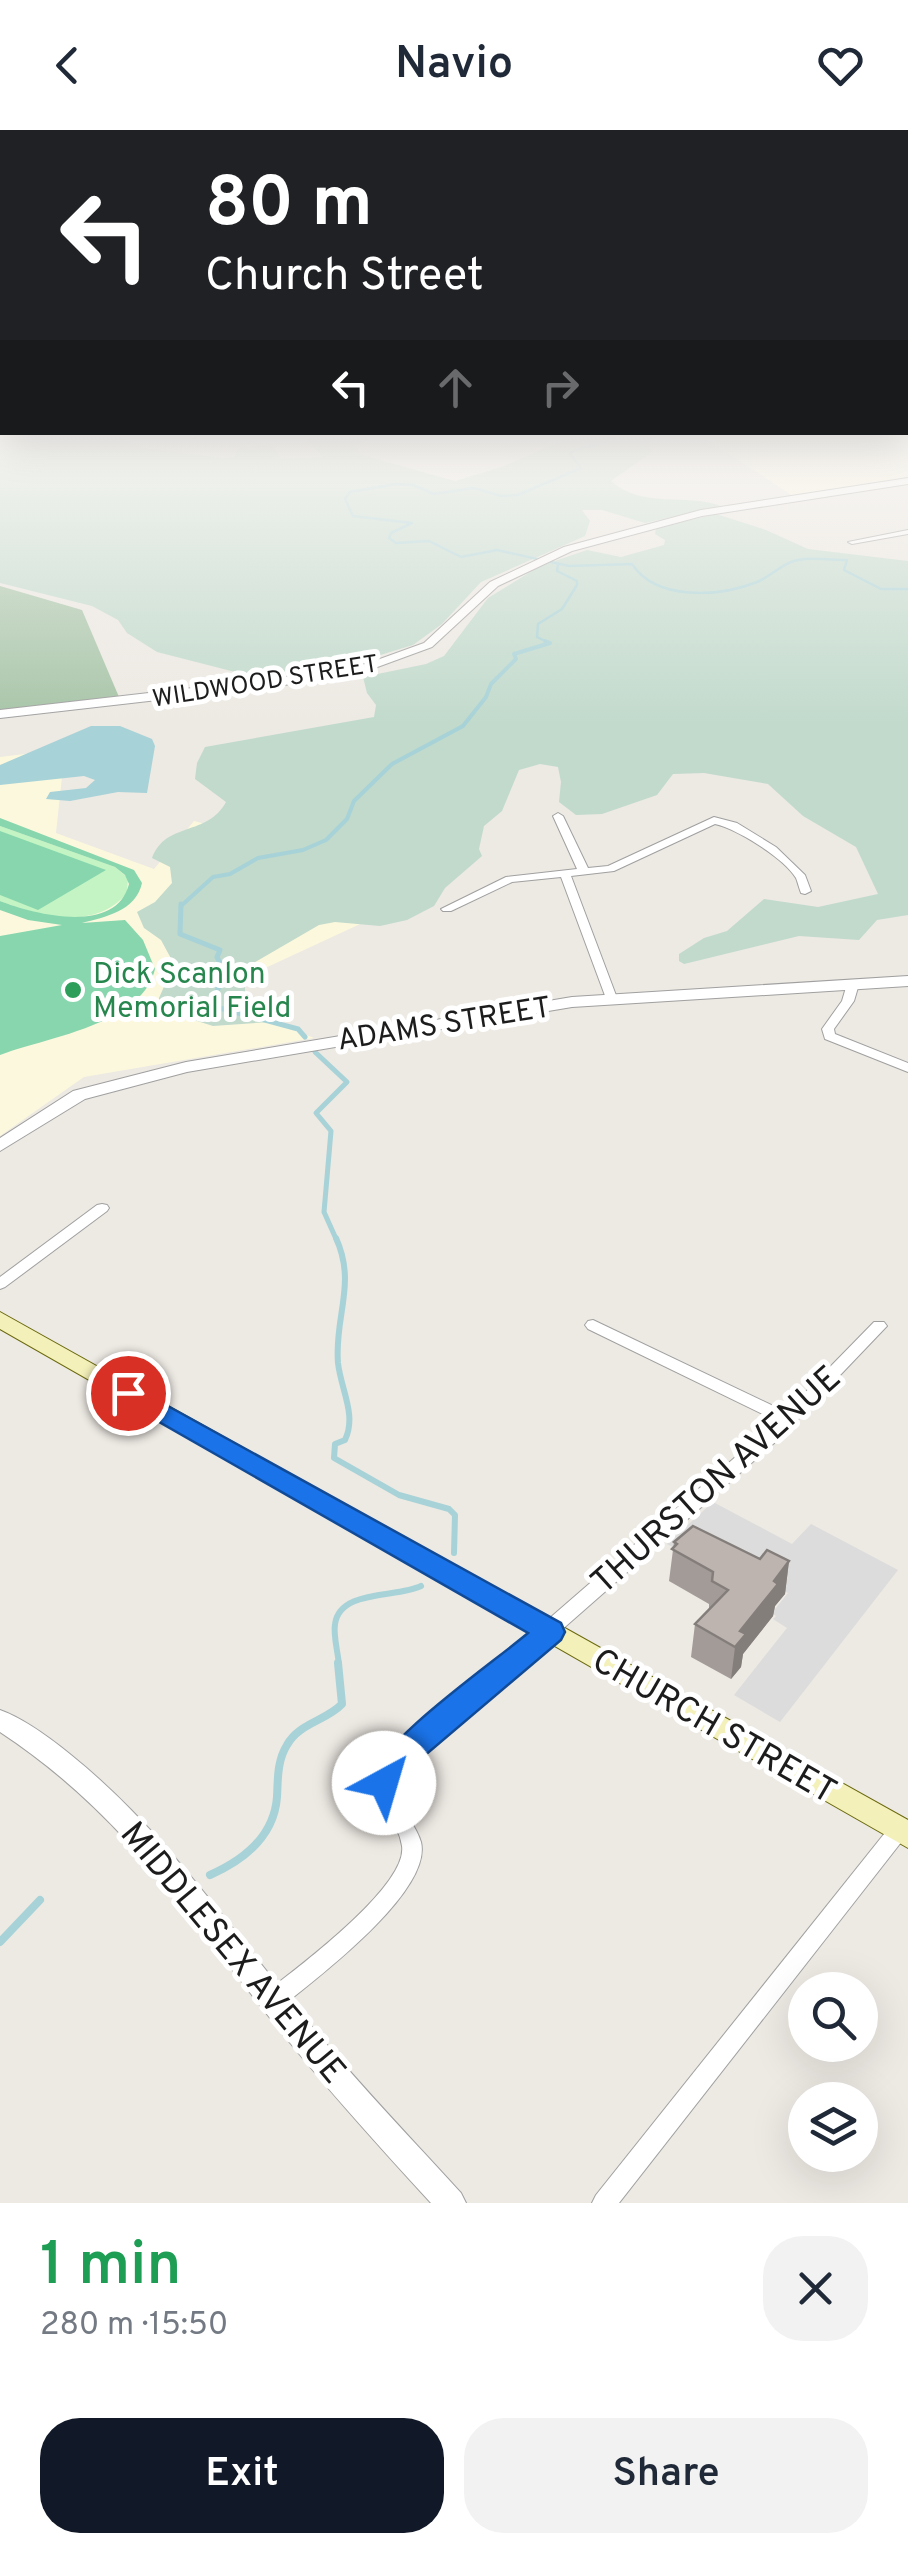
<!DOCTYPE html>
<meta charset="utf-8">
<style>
:root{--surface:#fff;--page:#f2f2f3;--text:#1f2937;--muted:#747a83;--accent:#111827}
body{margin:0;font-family:Overpass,sans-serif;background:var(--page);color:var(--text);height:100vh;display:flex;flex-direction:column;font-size:38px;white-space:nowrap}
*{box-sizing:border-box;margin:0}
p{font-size:32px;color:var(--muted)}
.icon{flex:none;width:55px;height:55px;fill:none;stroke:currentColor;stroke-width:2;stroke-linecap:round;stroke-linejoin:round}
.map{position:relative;height:2073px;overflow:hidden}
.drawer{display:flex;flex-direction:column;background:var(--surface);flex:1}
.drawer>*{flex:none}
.top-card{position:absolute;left:0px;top:0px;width:910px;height:305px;box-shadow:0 10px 40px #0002;background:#202124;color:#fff;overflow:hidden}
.buttons{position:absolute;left:788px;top:1842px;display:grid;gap:20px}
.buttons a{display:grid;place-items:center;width:90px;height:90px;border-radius:50%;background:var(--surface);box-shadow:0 10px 40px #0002;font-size:50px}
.pin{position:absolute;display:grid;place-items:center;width:85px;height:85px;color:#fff;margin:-42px;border:5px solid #fff;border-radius:50%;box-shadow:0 2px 10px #0007}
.me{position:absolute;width:110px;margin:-55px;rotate:39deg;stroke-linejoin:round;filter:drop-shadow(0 0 8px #0008)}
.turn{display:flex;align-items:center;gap:35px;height:210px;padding:0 40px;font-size:45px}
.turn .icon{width:130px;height:130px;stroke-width:2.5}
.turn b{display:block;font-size:70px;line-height:85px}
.lanes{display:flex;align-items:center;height:95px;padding:0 40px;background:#0003;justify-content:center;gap:50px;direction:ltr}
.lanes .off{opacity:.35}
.round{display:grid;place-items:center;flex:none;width:105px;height:105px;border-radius:40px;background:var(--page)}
.head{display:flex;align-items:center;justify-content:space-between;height:170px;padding:0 40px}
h1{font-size:60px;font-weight:600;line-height:75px;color:#1e9e55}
.primary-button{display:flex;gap:20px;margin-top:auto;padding:20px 40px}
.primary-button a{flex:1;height:115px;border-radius:40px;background:var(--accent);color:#fff;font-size:40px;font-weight:600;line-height:115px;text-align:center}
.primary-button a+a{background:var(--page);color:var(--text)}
header{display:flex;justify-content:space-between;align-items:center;height:130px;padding:0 40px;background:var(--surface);font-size:45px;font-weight:600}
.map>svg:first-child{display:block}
.education{fill:#fcf8dd}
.wetland{fill:#c1dacc}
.cemetery{fill:#a6c4a7}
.park{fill:#c4f4c3}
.pitch{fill:#87d6ae}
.parking{fill:#dcdcdc}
.water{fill:#a7d2d7}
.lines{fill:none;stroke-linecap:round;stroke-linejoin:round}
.stream-far4{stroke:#a7d2d7;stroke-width:2.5}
.stream-far3{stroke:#a7d2d7;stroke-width:4}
.stream-far2{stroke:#a7d2d7;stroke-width:5}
.stream-far1{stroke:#a7d2d7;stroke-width:6}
.stream{stroke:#a7d2d7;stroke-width:8}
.minor-casing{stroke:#a0a0a0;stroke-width:2}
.tertiary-casing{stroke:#a0a0a0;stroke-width:2}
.secondary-casing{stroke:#6a690d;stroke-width:2}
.minor{fill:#fff;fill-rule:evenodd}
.tertiary{fill:#fff;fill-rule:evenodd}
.secondary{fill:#f4f0ba;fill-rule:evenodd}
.wall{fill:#a39b97}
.shaded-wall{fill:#847e7b}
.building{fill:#bdb4b0;stroke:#847e7b;stroke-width:2.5}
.route{fill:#1a73e8;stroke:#114b97;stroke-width:2.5}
.leisure-dot{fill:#2e9e5b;stroke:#fff;stroke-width:4}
.labels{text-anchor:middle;stroke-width:10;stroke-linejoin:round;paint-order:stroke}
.far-street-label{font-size:25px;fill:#1c1c1c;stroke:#fff}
.leisure-label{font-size:30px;fill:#27864d;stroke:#fff;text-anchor:start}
.street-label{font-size:30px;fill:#1c1c1c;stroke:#fff}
.near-street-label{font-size:35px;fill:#1c1c1c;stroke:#fff}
</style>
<header><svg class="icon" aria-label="back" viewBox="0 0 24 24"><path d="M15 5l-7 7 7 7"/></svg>Navio<svg class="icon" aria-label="heart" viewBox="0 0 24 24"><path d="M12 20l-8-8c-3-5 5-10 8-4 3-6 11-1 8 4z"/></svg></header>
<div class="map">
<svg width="908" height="2073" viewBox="0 0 908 2073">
<rect width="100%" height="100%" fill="#ede9e3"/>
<g class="education">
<polygon points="700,305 908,305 908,349 793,366"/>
<polygon points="65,619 56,703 154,739 194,691 225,699 399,776 207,865 314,908 84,947 0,1006 0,627"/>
</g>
<g class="wetland">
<path d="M0,305H119L143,318L223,328L234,327L239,318L272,314L281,329L323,327L306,309L308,305H378L357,314L359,324L455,351L504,336L576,305H666L650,310L651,323L611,351C642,379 687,363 721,376L645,393L602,380H582L590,391L585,406L481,452L442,494L413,515L348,535L277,547L239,543L157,522L127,503L118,490L92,476L0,453Z"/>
<path d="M716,384L766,400L808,419L908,431V785L877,790L859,810L799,806L684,834L679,831V824L704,808L727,801L764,769L818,777L878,764L856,717L803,686L768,654L704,643L673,644L657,665L602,684L576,685L559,672L561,652L558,637L540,634L519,640L502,681L484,696L479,719L482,726L445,758L434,776L407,790L380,796L335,792L319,795L245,838V866L261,879L269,892L213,896L159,879V868L174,834L161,810L144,798L137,782L155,772L172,753L170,737L152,728C166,691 207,707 226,672L195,649L197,633L205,617L374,587L376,575L367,563L363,547L426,534L444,526L488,468L540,436L587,420L621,427L664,415L665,410L655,404L656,398Z"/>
</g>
<polygon class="cemetery" points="0,456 82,480 119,567 0,581"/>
<path class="park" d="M0,696L115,737L128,748L127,763C94,802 40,786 0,771Z"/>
<g class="pitch">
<path d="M0,688L134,740L142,753C136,781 105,787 82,793L125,790L143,810L155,839C142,895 47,907 0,925V806L62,795L28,790L0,780V771C33,784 116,806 129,754L125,745L115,737L0,696Z"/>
<polygon points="0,701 106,740 38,780 0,765"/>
</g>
<polygon class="parking" points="713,1372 792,1414 811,1394 898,1440 780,1592 734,1565 787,1498 773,1489 776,1486 772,1483 788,1463 763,1450 735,1451 667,1414"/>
<polygon class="water" points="91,596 120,596 152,609 155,616 147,663 118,662 70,671 46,669 50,662 86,658 95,650 84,646 0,655 0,635"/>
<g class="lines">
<g class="stream-far4">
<path d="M603,305L618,308L573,321L570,324L581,338L518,365L501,366L474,358L434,364L413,355L396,354L350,362L345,369L353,386L412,393L391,403L389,408L396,413L429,411L461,427L497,420L569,436L632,434C656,471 719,467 757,452C769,447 779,437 791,432C806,426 831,430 847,430L844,440L881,459H908"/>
<polyline points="549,513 537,507 538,494 562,479 577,455 577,451 557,441 558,434"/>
</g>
<polyline class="stream-far3" points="181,776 213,747 230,744 258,728 303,720 326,710 347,689 354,671 392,634 463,596 486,567 491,554 516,529 514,524 550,513 545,511"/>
<g class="stream-far2">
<polyline points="181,774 180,804 220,820 217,827 226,846 208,875 298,899 305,907"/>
<polyline points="315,922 347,952 316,983 331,1001 324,1082 337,1111"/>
</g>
<g class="stream-far1">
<path d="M336,1108C357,1154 334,1187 338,1233C341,1260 357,1285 345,1310L335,1314L334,1328L399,1365L449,1379L455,1385L454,1423"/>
<path d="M339,1535C338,1522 333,1506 335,1494C340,1459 397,1468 421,1456"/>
</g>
<g class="stream">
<path d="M210,1745C244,1730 274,1707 277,1667C278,1649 277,1631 287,1615C299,1593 326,1591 342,1574L338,1533"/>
<polyline points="0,1812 40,1770"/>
</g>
<g class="minor-casing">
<g id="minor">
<polygon points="189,305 196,305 197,306 193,308"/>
<polygon points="908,400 908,404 852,414 848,412"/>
<path d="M558,683L563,686L588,738L608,736L714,687L737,693L776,717L805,745L811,761L805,764L801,763C799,758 798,753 796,748C784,728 737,699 715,694L614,741L571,746L617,868L611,872L607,871L561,747L512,752L451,781H443L441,779L506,747L577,739L553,686Z"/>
<polygon points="853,850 859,854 854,871 834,899 835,904 908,933 908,942 825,909 822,899 842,871 847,854"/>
<polygon points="102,1074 107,1075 109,1078 107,1081 5,1157 0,1159 0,1147 97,1075"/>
<path d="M593,1190L786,1282L874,1192H884L887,1196L781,1307L400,1642C386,1669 414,1687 421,1712C433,1761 316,1849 281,1877L273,1880L265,1877L262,1870L265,1863C296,1839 408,1756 402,1716C396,1677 360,1681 386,1630L777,1291L588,1199L585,1195L588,1191Z"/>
<polygon points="899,1691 906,1694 908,1698 906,1706 619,2073 592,2073 596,2065 892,1694"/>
</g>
</g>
<g class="tertiary-casing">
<g id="tertiary">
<polygon points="908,348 908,354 702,386 572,421 498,456 432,517 372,539 279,556 0,588 0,580 279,548 366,534 424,513 490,452 564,417 701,380"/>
<polygon points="908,846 908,856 572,877 187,942 85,969 0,1021 0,1008 73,961 186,932 572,867"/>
<path d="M0,1580C25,1589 50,1608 71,1625C169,1704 237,1809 318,1904C363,1959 413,2010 461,2063L466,2073H431C374,2011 318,1949 266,1883C182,1776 116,1678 0,1602Z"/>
</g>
</g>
<g class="secondary-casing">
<polygon id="secondary" points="0,1182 908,1690 908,1718 0,1199"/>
</g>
<use href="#minor" class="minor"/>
<use href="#tertiary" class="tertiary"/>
<use href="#secondary" class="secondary"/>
</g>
<polygon class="wall" points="674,1412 760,1429 789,1431 785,1464 775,1476 773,1486 743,1524 741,1537 731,1549 691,1527 695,1494 709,1480 709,1474 669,1451"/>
<polygon class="shaded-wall" points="789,1431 785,1464 775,1476 773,1486 743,1524 741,1537 731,1549 735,1517 740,1501 774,1451"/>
<polygon class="building" points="693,1396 760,1429 767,1420 789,1431 774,1451 778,1454 740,1501 746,1504 735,1517 695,1494 728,1460 712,1451 713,1442 672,1419 677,1414 674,1412"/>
<linearGradient id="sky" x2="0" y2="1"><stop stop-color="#8ec0e1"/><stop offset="0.51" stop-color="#f7f5f2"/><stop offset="1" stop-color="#f7f5f2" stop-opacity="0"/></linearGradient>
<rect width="908" height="595" fill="url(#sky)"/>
<path class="route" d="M128,1254L561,1493L565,1502L561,1510L417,1632L396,1663L384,1667L373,1663L368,1653C382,1609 489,1536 528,1503L119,1269L115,1263L119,1256Z"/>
<circle class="leisure-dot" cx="73" cy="860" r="10"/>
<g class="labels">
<g class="far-street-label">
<text transform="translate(265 550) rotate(-9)" y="9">WILDWOOD STREET</text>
</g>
<g class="leisure-label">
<text x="93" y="853">Dick Scanlon<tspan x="93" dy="34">Memorial Field</tspan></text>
</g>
<g class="street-label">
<text transform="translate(444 893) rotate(-9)" y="10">ADAMS STREET</text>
</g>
<g class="near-street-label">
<text transform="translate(715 1349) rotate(-42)" y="12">THURSTON AVENUE</text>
<text transform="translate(715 1595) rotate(30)" y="12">CHURCH STREET</text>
<text transform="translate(234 1822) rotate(50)" y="12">MIDDLESEX AVENUE</text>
</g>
</g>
</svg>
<div class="buttons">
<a><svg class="icon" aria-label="search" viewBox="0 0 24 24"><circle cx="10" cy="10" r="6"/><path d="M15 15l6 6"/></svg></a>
<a><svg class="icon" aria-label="layers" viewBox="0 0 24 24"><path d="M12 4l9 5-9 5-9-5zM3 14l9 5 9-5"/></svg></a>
</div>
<div class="pin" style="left:128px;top:1263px;background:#d93025"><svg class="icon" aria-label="arrive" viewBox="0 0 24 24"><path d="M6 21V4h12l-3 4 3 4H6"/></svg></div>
<svg class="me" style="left:384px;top:1653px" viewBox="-20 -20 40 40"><circle r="19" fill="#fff"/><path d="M0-13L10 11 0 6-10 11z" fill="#1a73e8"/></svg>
<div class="top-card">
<div class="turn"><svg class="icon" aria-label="left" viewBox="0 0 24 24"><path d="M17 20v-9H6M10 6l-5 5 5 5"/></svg><div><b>80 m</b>Church Street</div></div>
<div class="lanes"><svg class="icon" aria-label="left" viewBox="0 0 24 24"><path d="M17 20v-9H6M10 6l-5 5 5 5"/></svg><svg class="icon off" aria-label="ahead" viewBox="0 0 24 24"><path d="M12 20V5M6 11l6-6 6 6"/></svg><svg class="icon off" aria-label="right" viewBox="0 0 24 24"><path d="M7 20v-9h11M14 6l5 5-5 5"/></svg></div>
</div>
</div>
<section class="drawer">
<div class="head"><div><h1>1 min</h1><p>280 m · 15:50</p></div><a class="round"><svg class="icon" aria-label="close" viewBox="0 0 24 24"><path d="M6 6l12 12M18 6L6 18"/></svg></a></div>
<div class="primary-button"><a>Exit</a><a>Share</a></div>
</section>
